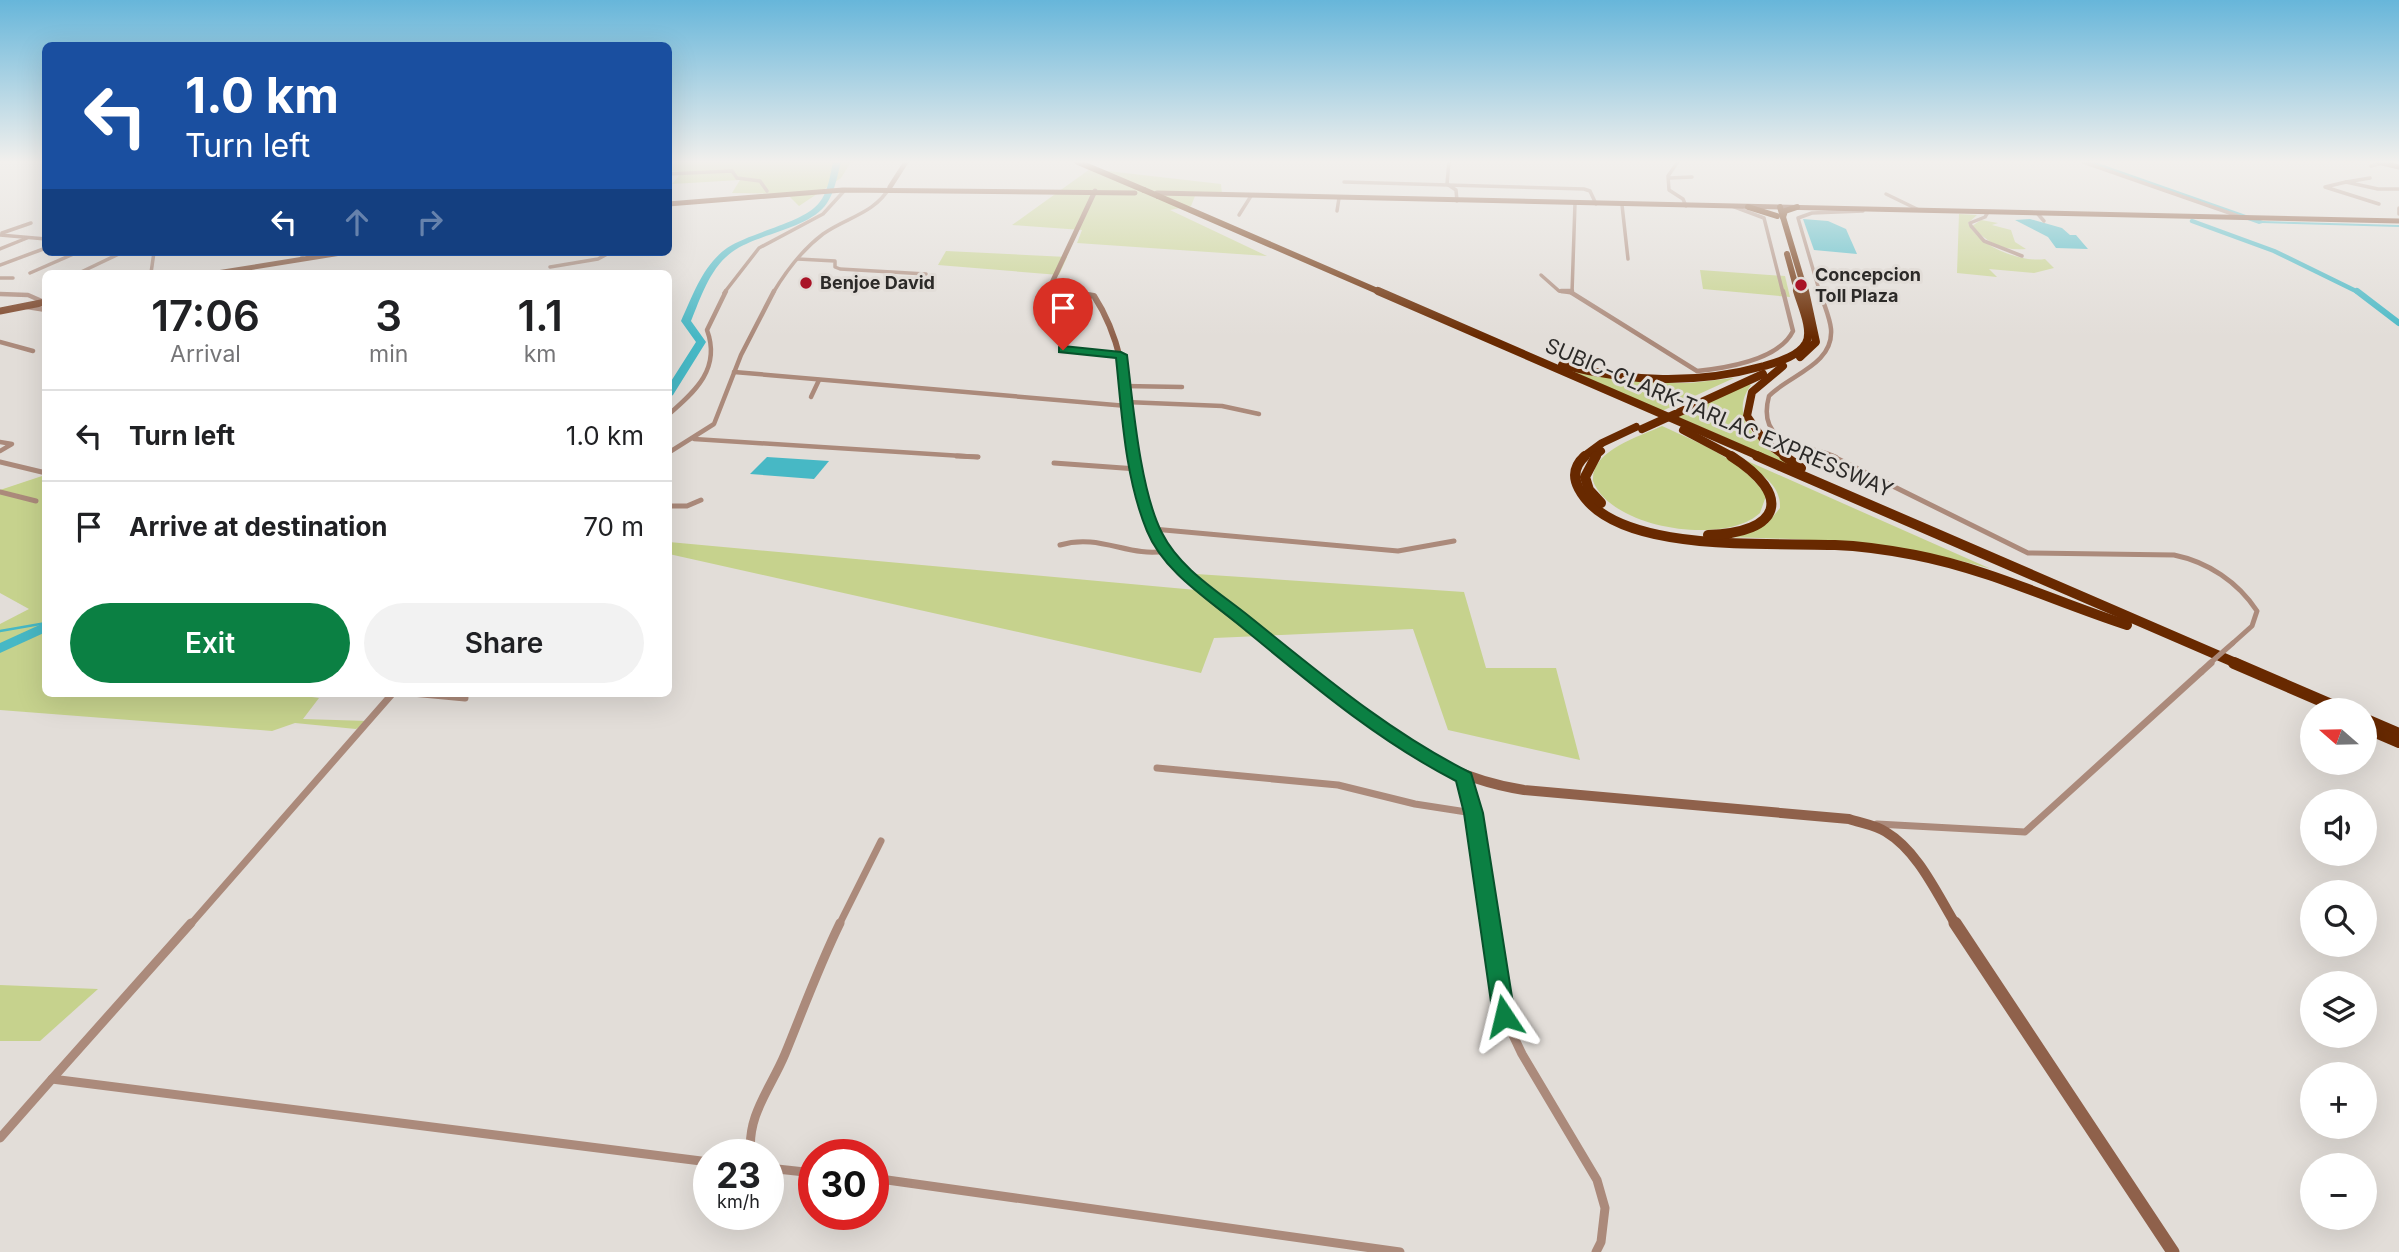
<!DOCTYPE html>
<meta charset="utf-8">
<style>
:root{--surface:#fff;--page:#f2f2f2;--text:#202124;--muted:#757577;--line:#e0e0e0;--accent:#0b8043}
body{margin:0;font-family:Inter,sans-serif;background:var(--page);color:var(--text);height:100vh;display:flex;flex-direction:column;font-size:26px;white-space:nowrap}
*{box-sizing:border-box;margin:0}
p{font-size:23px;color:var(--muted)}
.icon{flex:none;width:38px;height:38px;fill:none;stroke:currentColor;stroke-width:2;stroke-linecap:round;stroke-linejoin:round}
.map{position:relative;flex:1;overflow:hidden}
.panel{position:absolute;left:42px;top:270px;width:630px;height:427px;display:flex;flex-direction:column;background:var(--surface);border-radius:10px;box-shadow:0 7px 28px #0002}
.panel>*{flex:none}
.guide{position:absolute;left:42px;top:42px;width:630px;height:214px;border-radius:10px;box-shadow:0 7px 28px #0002;background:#1a4fa0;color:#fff;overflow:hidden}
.needle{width:46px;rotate:290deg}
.tools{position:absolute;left:2300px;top:698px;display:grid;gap:14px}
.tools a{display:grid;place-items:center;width:77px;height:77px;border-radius:50%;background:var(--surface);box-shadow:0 7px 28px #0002;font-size:35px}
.speed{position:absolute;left:693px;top:1139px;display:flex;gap:14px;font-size:35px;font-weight:700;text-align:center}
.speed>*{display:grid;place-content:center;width:91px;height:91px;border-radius:50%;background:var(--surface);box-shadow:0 7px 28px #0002;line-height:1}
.speed small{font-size:18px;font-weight:400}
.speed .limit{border:10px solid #d22;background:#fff;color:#111}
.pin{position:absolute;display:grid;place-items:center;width:60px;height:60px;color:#fff;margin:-72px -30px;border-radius:50% 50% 50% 0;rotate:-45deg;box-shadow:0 0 7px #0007}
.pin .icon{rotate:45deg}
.me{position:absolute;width:77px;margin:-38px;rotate:350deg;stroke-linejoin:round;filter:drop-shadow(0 0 5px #0008)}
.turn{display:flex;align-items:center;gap:24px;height:147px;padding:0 28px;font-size:32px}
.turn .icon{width:91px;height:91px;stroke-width:2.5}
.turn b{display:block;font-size:49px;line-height:60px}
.lanes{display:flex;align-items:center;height:66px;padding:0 28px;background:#0003;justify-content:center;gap:35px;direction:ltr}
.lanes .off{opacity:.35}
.eta{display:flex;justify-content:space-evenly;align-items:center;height:119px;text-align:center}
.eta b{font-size:42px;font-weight:600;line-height:49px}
.cta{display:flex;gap:14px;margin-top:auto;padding:14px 28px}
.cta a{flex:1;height:80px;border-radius:42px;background:var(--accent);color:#fff;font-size:28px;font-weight:600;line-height:80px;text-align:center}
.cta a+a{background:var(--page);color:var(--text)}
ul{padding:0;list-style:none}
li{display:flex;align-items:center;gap:21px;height:91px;padding:0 28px;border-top:2px solid var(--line)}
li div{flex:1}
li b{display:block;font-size:26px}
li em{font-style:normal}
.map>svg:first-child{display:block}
.green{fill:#c6d28d}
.water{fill:#47b8c5}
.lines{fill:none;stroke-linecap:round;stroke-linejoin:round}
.stream-far1{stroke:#47b8c5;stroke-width:2}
.stream{stroke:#47b8c5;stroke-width:2.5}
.canal-far1{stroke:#47b8c5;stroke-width:4.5}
.canal{stroke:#47b8c5;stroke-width:6}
.river{fill:#47b8c5;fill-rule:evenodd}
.street-far4{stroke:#ab8a7b;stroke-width:3.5}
.street-far3{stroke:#ab8a7b;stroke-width:4.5}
.street-far2{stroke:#ab8a7b;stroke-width:5}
.street-far1{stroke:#ab8a7b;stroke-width:7}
.street{stroke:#ab8a7b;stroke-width:9}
.secondary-far4{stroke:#8f614b;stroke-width:5}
.secondary-far3{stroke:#8f614b;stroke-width:6}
.secondary-far2{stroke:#8f614b;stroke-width:8}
.secondary-far1{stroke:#8f614b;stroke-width:10}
.secondary{stroke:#8f614b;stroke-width:13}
.primary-far1{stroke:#7b4427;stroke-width:5}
.primary{stroke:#7b4427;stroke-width:7}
.highway-far3{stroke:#682900;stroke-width:6}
.highway-far2{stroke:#682900;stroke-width:8}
.highway-far1{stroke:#682900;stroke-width:10}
.highway{stroke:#682900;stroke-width:12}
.street-bridge-far1{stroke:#ab8a7b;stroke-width:5}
.street-bridge{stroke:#ab8a7b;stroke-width:7}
.highway-bridge-far1{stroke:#682900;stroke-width:6}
.highway-bridge{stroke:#682900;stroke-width:8}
.route{fill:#0b8043;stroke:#07532c;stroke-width:2}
.poi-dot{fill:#a91326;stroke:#e2ddd8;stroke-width:2.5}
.labels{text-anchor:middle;stroke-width:6;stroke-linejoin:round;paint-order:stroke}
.far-poi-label{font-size:18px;font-weight:bold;fill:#2c2a28;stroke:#e2ddd8;text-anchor:start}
.street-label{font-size:21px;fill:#2c2a28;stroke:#e2ddd8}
</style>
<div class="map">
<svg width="2399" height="1252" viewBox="0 0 2399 1252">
<rect width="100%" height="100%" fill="#e2ddd8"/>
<g class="green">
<polygon points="675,162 851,162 841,178 799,206 787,194 732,193 740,180 672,184 682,172 669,171"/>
<polygon points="1090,169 1221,184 1222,194 1195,196 1191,206 1170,210 1267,256 1077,243 1082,230 1012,225"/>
<path d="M1959,214L1977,215L1968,223C1978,246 2021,263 2045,259L2054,268L2034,273L1989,269L1997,277L1957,273Z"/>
<path d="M1981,220L1998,223L1992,225L2011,230L2015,242L2026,249C2003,251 1987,243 1972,226Z"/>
<polygon points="946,251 1067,257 1059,275 938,265"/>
<polygon points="1700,270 1785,276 1790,297 1703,289"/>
<polygon points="1565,368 1654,383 1690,383 1734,378 1662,411"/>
<path d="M1748,384L1751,385C1725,420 1766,449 1793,467L1678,417Z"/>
<path d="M1662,426C1701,444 1742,459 1766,496L1760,513C1725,546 1611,529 1593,481C1591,450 1639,437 1662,426Z"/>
<path d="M1745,460L1991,569C1903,543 1816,539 1725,537L1767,524L1780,508C1781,483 1759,475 1745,460Z"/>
<polygon points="45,475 46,693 316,693 312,697 319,698 303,719 368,721 356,729 295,723 272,731 0,710 0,624 29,609 0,593 0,490"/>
<polygon points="669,542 1218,592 1196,574 1464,592 1486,668 1556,668 1580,760 1448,730 1413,629 1214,638 1201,673 669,554"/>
<polygon points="0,985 98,989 40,1041 0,1041"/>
</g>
<g class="water">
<polygon points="1803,219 1828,221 1846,229 1857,254 1814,250"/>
<polygon points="2030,219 2062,228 2070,235 2076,235 2088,249 2056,248 2048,237 2015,220"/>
<polygon points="767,457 829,461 814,479 750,474"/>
</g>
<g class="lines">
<polyline class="stream-far1" points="2262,222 2399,226"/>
<polyline class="stream" points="0,631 46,623"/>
<polyline class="canal-far1" points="2192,221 2274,251 2360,293"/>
<polyline class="canal" points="2357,291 2399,323"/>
<g class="river">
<path d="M833,162H841C837,176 835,191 827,203C810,229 758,233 732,252C710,268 701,297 691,321L706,342L673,395L668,398V386L696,342L681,321C693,295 703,265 727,248C751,232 803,223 819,203C828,192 830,176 833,162Z"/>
<polygon points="2085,162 2095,162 2266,222 2259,224"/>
<polygon points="46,622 46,632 0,653 0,643"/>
</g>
<g class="street-far4">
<polyline points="1449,162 1447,184 1456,190 1457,201"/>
<polyline points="2083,162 2241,217"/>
<polyline points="1677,163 1668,176 1669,190 1683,199 1686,206"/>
<polyline points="2371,166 2382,163"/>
<polyline points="668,174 732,171 737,178 760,181 767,191"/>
<polyline points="1669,178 1692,177"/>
<polyline points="2370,178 2346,182 2378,189 2399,189"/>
<polyline points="1344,182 1584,189 1590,191 1596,204"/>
<polyline points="2346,182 2325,187 2379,204"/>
<polyline points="1886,194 1919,210"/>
<polyline points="1622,205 1628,259"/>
<polyline points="1732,206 1764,218 1783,293"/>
<polyline points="2399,208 2399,214"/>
<polyline points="1337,211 1339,198"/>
<polyline points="1988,212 1985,217 1970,223 1971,226 1984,241 2022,256"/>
<polyline points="2037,213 2044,221"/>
<polyline points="1239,215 1251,196"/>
<polyline points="2,233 31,223"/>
<polyline points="0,235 46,239"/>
<polyline points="0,249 27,238"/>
<polyline points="302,252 302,259"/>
<polyline points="798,259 835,261 835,267 840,269 926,274"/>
<polyline points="0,265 46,248"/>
<polyline points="550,267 598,259 611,252"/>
<polyline points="30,273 78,252"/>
<polyline points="79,273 123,252"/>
<polyline points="151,273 154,252"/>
<polyline points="1541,275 1559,291 1572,293"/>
<polyline points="0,278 13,278"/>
<polyline points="724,293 759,248 823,214 845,190"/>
<path d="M773,293C786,271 802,250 823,234C847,217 874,214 890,187"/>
<polyline points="1572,293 1575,203"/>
<polyline points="1820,293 1798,218 1812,213 1863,211"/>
</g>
<g class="street-far3">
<polyline points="1561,291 1572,291"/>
<path d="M1820,291C1823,303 1830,317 1831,329C1834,365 1789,375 1769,396C1755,448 1808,444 1836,457"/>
<path d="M1572,293L1697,371C1726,368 1779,360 1793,331L1783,291"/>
<polyline points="0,294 28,295 44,302"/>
<polyline points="27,307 46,310"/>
<polyline points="0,342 33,351"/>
<polyline points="1063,350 1121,355"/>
<polyline points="734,372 1127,406"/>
<polyline points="1124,386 1182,387"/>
<polyline points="811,397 819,380"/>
<polyline points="1126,402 1222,406 1259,414"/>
<path d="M668,415C696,391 721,368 707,330L726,291"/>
<polyline points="694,439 978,457"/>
<polyline points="0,442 12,444 0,451"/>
<polyline points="668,453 714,424 741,355 774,291"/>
</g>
<g class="street-far2">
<polyline points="957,456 978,457"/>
<path d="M1832,456L2028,553L2174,555C2208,562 2238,582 2257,611L2252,626L2233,643"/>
<polyline points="0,462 46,473"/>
<polyline points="1054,463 1137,469"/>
<polyline points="0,492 36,501"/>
<polyline points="668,506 687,506 701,500"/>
<polyline points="1153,529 1398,551 1454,541"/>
<path d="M1060,545C1100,533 1129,558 1166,551"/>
</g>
<g class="street-far1">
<polyline points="412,693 465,698"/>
<polyline points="1157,768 1338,785 1415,804 1473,813"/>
<polyline points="1465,777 1490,925"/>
<polyline points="1877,824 2025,832 2201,672"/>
<polyline points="190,925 393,693"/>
<polyline points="839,925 881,841"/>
</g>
<g class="street">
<polyline points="191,923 52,1079 709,1162"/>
<polyline points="1490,923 1504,1016 1522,1054 1597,1180 1605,1208 1601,1242 1596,1252"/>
<polyline points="0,1138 52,1079"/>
<path d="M751,1155C746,1116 771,1088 785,1054C803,1010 819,966 840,923"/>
<polyline points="768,1168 814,1173"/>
<polyline points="873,1178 1400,1252"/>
</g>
<g class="secondary-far4">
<polyline points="2378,162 2399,167"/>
<polyline points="890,187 906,162"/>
<polyline points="1075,293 1049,289 1095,191"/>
</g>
<path class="secondary-far3" d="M1063,291L1094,296C1126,345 1127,401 1135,457"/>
<path class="secondary-far2" d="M1135,456C1139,482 1143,510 1155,534C1181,586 1254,630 1299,664"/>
<path class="secondary-far1" d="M1297,663C1372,719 1426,775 1524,790L1849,819C1861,823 1876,825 1886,832C1918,851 1937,894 1956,925"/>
<polyline class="secondary" points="1955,923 2173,1252"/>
<g class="primary-far1">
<polyline points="1157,193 2399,221"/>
<polyline points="668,204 843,190 1135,193"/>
<polyline points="217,273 347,252"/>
</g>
<polyline class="primary" points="0,311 46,302"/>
<g class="highway-far3">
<polyline points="1078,162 1144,190"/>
<polyline points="1158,196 1382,293"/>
<polyline points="1748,207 1777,216"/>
<polyline points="1780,207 1803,284"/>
<polyline points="1783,217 1785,211 1797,207"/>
<polyline points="1787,254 1795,283"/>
<polyline points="1796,287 1798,293"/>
<polyline points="1804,288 1805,293"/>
</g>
<g class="highway-far2">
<polyline points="1378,291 1761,457"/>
<polyline points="1800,357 1816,342 1805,291"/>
<path d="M1562,365C1630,382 1695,385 1764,366C1777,362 1798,357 1806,343C1813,330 1801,305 1797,291"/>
<polyline points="1783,366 1752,392 1747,416 1765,442 1786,457"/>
<polyline points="1693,406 1763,374"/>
<polyline points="1683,430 1734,457"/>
<polyline points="1583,457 1602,443 1636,427"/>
<polyline points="1594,457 1601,451"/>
</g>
<g class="highway-far1">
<path d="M1585,456C1575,465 1572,476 1579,489C1614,555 1771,542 1835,545C1862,546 1889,550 1915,555C1988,569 2056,602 2127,625"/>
<polyline points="1596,456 1585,477 1589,490 1601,503"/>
<polyline points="1757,456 2238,664"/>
<polyline points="1784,456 1801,468"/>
<path d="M1708,535C1781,533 1794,496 1731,456"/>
</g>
<g class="highway">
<polyline points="2234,663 2343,710"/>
<polyline points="2364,719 2399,734"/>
<polyline points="2364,727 2399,742"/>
</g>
<polyline class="street-bridge-far1" points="2209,664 2233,643"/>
<polyline class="street-bridge" points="2201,672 2211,663"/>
<polyline class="highway-bridge-far1" points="1144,190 1158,196"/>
<polyline class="highway-bridge" points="1642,429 1693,406"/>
</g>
<linearGradient id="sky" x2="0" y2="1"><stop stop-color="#67b6da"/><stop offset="0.48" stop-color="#f2f0ed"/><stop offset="1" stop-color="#f2f0ed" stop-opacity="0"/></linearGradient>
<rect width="2399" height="337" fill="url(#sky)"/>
<path class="route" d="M1063,346L1121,352L1127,355C1133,404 1140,490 1162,533C1180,569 1219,592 1250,617C1321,674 1389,732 1471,773L1483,813L1515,1016L1512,1023L1504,1026L1496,1023L1493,1016L1464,813L1456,781C1378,741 1312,685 1244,629C1211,601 1164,573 1147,531C1125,478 1122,415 1116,358L1059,352V347Z"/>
<g class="poi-dot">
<circle cx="806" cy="283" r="7"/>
<circle cx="1801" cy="285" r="7"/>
</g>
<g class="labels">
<g class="far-poi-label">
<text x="1815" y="281">Concepcion<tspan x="1815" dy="21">Toll Plaza</tspan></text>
<text x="820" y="289">Benjoe David</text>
</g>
<g class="street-label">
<text transform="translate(1719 418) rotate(23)" y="7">SUBIC-CLARK-TARLAC EXPRESSWAY</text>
</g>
</g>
</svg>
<div class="tools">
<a><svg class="needle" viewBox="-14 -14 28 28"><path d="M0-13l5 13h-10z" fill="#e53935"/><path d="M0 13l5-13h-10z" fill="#757577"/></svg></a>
<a><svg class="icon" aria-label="sound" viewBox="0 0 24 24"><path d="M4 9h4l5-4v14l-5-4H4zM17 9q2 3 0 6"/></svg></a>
<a><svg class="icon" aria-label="search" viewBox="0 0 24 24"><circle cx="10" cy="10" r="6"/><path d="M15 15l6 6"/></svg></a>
<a><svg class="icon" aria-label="layers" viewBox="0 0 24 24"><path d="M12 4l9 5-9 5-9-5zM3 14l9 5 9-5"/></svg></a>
<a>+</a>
<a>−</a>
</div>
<div class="speed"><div>23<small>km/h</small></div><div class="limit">30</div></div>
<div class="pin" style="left:1063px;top:350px;background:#d93025"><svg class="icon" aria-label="arrive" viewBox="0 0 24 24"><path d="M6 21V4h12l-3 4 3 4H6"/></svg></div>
<svg class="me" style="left:1504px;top:1016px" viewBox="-20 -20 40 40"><path d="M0-17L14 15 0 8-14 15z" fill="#0b8043" stroke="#fff" stroke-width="4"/></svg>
<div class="guide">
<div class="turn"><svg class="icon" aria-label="left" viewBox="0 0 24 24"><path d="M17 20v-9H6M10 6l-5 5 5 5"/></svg><div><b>1.0 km</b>Turn left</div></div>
<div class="lanes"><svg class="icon" aria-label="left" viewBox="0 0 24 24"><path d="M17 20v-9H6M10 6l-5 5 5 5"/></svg><svg class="icon off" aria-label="ahead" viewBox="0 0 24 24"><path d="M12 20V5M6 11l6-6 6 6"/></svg><svg class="icon off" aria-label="right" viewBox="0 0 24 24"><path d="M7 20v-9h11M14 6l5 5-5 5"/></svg></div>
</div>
<section class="panel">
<div class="eta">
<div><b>17:06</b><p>Arrival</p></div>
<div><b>3</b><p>min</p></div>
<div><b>1.1</b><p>km</p></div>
</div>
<ul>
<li><svg class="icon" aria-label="left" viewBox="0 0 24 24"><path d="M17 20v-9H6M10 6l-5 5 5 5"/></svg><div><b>Turn left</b></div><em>1.0 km</em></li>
<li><svg class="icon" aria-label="arrive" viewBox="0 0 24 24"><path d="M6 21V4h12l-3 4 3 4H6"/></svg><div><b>Arrive at destination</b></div><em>70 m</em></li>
</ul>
<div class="cta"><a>Exit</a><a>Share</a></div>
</section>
</div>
